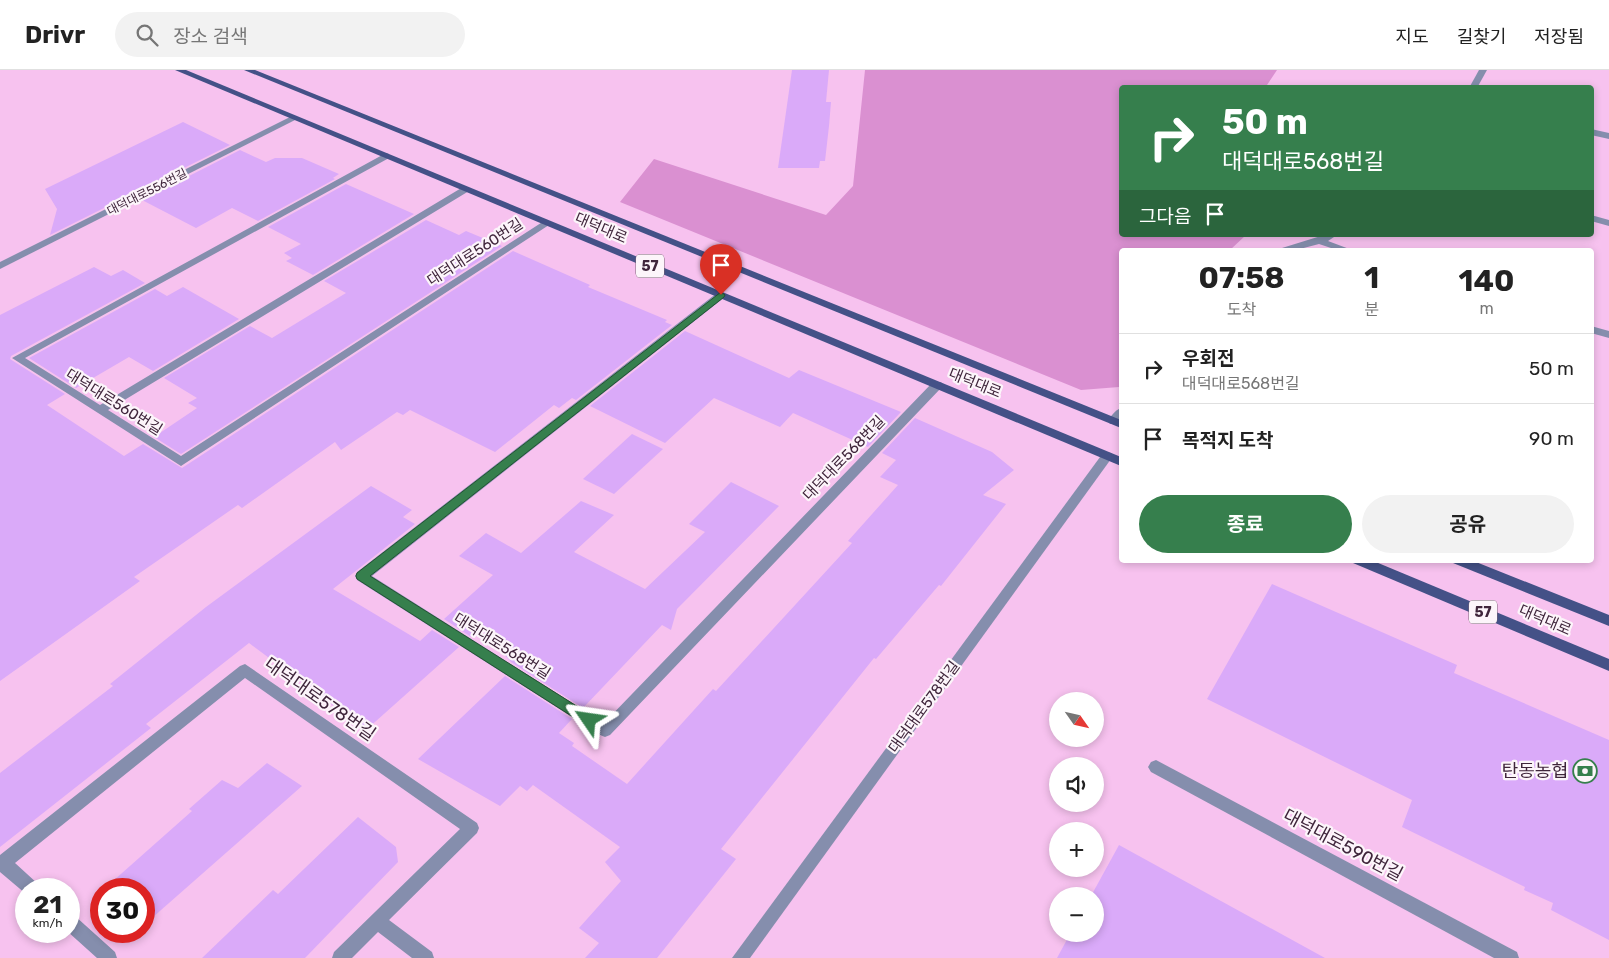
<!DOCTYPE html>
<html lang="ko">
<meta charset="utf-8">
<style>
:root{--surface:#fff;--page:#f2f2f2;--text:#222;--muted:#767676;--line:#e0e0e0;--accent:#367f4d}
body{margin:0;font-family:Rubik,"Noto Sans KR",sans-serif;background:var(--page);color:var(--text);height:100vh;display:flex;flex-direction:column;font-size:19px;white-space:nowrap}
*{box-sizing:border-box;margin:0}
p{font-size:16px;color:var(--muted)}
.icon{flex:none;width:28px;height:28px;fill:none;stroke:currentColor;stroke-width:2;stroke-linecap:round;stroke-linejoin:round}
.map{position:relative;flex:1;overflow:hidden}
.side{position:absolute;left:1119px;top:178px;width:475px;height:315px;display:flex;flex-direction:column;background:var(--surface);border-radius:5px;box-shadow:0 2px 8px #0003}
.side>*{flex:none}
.banner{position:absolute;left:1119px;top:15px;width:475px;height:152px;border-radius:5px;box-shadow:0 2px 8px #0003;background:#367f4d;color:#fff;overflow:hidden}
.needle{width:32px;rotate:124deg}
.buttons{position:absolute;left:1049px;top:622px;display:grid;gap:10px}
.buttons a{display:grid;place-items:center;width:55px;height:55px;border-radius:50%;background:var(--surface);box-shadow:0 2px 8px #0003;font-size:25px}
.speed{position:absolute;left:15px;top:808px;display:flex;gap:10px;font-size:25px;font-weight:700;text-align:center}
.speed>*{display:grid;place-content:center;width:65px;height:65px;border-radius:50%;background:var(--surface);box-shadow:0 2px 8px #0003;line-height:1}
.speed small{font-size:12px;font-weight:400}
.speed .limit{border:8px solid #d22;background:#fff;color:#111}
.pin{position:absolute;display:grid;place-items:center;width:42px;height:42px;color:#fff;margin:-51px -21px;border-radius:50% 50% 50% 0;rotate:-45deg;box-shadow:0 0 5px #0007}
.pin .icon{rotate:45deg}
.me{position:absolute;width:55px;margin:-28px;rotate:302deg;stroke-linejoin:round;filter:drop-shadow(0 0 4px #0008)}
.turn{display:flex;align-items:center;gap:18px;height:105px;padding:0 20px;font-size:22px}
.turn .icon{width:65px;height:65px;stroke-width:2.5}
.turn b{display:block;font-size:35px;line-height:42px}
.then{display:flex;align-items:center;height:48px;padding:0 20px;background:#0003;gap:10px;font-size:19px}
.eta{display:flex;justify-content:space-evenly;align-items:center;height:85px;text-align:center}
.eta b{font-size:30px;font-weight:700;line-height:35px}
.primary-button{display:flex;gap:10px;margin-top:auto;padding:10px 20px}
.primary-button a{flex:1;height:58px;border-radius:30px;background:var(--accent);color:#fff;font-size:20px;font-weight:700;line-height:58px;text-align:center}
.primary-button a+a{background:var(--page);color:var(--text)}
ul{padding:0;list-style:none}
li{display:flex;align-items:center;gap:15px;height:70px;padding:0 20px;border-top:1px solid var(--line)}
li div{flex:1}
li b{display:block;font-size:19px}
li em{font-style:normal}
header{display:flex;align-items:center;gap:30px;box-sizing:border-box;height:70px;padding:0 25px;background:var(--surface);border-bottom:1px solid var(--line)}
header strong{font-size:24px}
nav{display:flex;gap:28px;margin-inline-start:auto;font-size:18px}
.search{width:350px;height:45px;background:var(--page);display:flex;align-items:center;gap:12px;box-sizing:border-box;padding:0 18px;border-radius:28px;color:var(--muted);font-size:19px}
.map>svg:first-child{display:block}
.green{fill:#da90d1}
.building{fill:#daaaf9}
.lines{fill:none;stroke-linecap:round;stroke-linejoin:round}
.minor{fill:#858ead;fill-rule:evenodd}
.major{fill:#445187;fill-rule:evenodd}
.route{fill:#367f4d;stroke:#235332}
.labels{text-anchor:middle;stroke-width:4.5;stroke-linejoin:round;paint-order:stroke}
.far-street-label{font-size:12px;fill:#3f253b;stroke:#fcf5fa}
.shield{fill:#fcf5fa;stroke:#786374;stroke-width:1}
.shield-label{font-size:14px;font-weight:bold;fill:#3f253b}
.street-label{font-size:15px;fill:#3f253b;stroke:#fcf5fa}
.near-street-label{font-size:18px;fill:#3f253b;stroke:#fcf5fa}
.near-poi-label{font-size:18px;fill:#3f253b;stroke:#fcf5fa;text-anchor:end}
</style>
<header>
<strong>Drivr</strong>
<div class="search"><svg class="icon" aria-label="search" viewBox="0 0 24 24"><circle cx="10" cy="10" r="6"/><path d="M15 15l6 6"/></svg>장소 검색</div>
<nav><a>지도</a><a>길찾기</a><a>저장됨</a></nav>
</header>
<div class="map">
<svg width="1609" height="888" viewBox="0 0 1609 888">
<rect width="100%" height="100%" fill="#f7c2ef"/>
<polygon class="green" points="865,0 1277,0 1267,15 1259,17 1121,18 1121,165 1246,165 1230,180 1121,180 1121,315 1119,317 1081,320 620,132 654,89 826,145 853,116"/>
<g class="building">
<polygon points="792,0 829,0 826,32 831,32 829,56 825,91 820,91 819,98 778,98"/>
<polygon points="183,52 230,75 50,165 57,139 45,119"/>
<polygon points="240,80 266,92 275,88 302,88 339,104 333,108 335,109 258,151 232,138 196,158 142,130"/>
<polygon points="346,114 414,144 313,205 286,191 292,188 284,183 301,174 268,157"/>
<polygon points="426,150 459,165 466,161 502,176 181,384 154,367 197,338 188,333 197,328 164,308 250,256 272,268 346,223 324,211"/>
<polygon points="513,181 590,215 588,217 667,250 665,252 672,255 576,330 572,328 559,338 554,335 495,382 410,340 403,345 397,342 341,380 335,372 242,438 238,435 134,507 140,511 0,611 0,245 94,197 111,206 123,200 145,213 11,286 10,289 65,324 47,335 124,386 143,374 182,398"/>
<polygon points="183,217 239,249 153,301 129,287 76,318 29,288 155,219 167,226"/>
<polygon points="685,261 789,308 799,300 901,342 868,377 793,343 780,357 714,328 665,373 590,336"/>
<polygon points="915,348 992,382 1014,400 983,425 1006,434 941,516 939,515 876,589 874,588 721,779 736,789 657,888 585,888 599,873 579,858 621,811 605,792 620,777 533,715 527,721 520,716 500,736 418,689 505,606 572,649 559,663 574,673 572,676 627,714 713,619 716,621 852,473 848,471 898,415 880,407 896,390 882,383"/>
<polygon points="632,364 663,379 614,424 583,409"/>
<polygon points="731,412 779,436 677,539 671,560 662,555 583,638 511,592 480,558 471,567 444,549 493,505 459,486 486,463 521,483 581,431 614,445 574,482 645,519 705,462 689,454"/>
<polygon points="371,416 412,440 403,447 415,454 333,519 420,571 432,560 459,577 366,660 249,573 146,654 151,658 0,777 0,703 113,616 110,614 206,537"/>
<polygon points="1272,514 1457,595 1454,603 1609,670 1609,870 1551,840 1553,833 1524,820 1525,817 1402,757 1412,730 1207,629"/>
<polygon points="267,693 302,716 144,855 144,819 104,819 192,741 189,739 222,710 238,718"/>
<polygon points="358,747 396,777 398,792 305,888 202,888 273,820 278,824"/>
<polygon points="1119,775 1325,888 1057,888 1070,864 1095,864 1095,826 1091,826"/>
</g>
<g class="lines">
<g class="minor">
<polygon points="1479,0 1487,0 1477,18 1469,18"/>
<polygon points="292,46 299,48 0,199 0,192"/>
<polygon points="1591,59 1609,63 1609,69 1591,65"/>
<polygon points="386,83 389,84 389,88 25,288 100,335 463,117 469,117 469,121 108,340 181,386 544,151 550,151 552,153 181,396 12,288"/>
<polygon points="1591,145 1609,150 1609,156 1591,151"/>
<polygon points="1324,165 1337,165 1328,171 1352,180 1337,180 1319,174 1296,180 1280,180 1282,178"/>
<polygon points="721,222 726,225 725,227 372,506 604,653 933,312 941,312 943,315 941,318 610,665 605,667 600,665 357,510 355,506 357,502 717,223"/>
<polygon points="1591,256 1609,261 1609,268 1591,263"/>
<path d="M1121,338V350L1118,354H1110L1108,351C1111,346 1115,340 1121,338Z"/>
<polygon points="1107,382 1111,383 1113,386 1111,389 750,888 732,888 1103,383"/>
<polygon points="245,594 477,753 479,758 477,763 389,850 432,882 434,888 412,888 378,862 352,888 332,888 334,882 460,759 245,608 15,793 38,814 40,819 26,819 26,824 0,802 0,785 240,596"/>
<polygon points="1156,690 1517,882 1519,888 1494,888 1151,702 1148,697 1151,692"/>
<polygon points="69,844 75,846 115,882 117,888 97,888 67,861 69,861"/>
</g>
<g class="major">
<polygon points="175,0 186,0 1121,387 1121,396"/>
<polygon points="244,0 255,0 1121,350 1121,358"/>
<polygon points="1352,490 1371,490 1609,589 1609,601 1353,493"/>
<polygon points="1452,490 1471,490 1609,545 1609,556 1453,493"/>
</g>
</g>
<polygon class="route" points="721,222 725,225 724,227 370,506 594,647 596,650 594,654 589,656 584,654 357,509 356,506 357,503"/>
<defs>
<g id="bank-ring" transform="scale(1.25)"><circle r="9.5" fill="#fcf5fa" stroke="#367f4d" stroke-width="1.5"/><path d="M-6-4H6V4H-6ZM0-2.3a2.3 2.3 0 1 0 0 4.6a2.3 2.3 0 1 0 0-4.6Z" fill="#367f4d"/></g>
</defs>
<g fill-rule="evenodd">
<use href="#bank-ring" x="1585" y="701"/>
</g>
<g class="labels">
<g class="far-street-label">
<text transform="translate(147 122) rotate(-27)" y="4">대덕대로556번길</text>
</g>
<g class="shield">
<rect x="636" y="184.5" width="28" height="23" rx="4"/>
<rect x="1469" y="530.5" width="28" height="23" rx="4"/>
</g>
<g class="shield-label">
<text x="650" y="201">57</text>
<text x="1483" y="547">57</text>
</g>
<g class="street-label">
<text transform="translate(601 158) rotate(23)" y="5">대덕대로</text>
<text transform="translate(475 182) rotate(-33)" y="5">대덕대로560번길</text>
<text transform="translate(975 313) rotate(22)" y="5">대덕대로</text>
<text transform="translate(114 332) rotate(32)" y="5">대덕대로560번길</text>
<text transform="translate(844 388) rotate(-46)" y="5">대덕대로568번길</text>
<text transform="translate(1545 550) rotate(23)" y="5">대덕대로</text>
<text transform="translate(502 576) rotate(32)" y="5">대덕대로568번길</text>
<text transform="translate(924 637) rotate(-54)" y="5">대덕대로578번길</text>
</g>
<g class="near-street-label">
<text transform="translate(320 629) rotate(35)" y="6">대덕대로578번길</text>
<text transform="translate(1343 775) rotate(28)" y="6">대덕대로590번길</text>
</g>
<g class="near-poi-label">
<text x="1568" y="707">탄동농협</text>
</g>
</g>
</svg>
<div class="buttons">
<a><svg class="needle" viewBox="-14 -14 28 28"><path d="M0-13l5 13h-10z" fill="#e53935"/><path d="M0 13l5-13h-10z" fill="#767676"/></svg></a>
<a><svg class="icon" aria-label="sound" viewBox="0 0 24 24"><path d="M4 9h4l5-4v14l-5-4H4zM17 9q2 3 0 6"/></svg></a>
<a>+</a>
<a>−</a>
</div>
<div class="speed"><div>21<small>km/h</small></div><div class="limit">30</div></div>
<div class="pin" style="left:721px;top:225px;background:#d93025"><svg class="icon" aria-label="arrive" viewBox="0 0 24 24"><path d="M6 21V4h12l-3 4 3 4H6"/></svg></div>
<svg class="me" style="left:589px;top:650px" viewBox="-20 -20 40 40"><path d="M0-17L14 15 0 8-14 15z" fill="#367f4d" stroke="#fff" stroke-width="4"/></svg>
<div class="banner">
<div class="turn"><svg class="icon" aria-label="right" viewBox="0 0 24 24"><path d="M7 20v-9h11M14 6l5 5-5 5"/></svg><div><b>50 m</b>대덕대로568번길</div></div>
<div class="then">그다음<svg class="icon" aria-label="arrive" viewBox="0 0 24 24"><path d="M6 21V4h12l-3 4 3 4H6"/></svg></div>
</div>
<section class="side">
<div class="eta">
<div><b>07:58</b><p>도착</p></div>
<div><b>1</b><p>분</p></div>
<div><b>140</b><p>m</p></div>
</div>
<ul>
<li><svg class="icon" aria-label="right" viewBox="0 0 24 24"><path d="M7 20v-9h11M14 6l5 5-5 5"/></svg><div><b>우회전</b><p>대덕대로568번길</p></div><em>50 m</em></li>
<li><svg class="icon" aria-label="arrive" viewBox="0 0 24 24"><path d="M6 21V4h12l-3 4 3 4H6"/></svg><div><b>목적지 도착</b></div><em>90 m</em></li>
</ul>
<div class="primary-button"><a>종료</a><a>공유</a></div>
</section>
</div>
